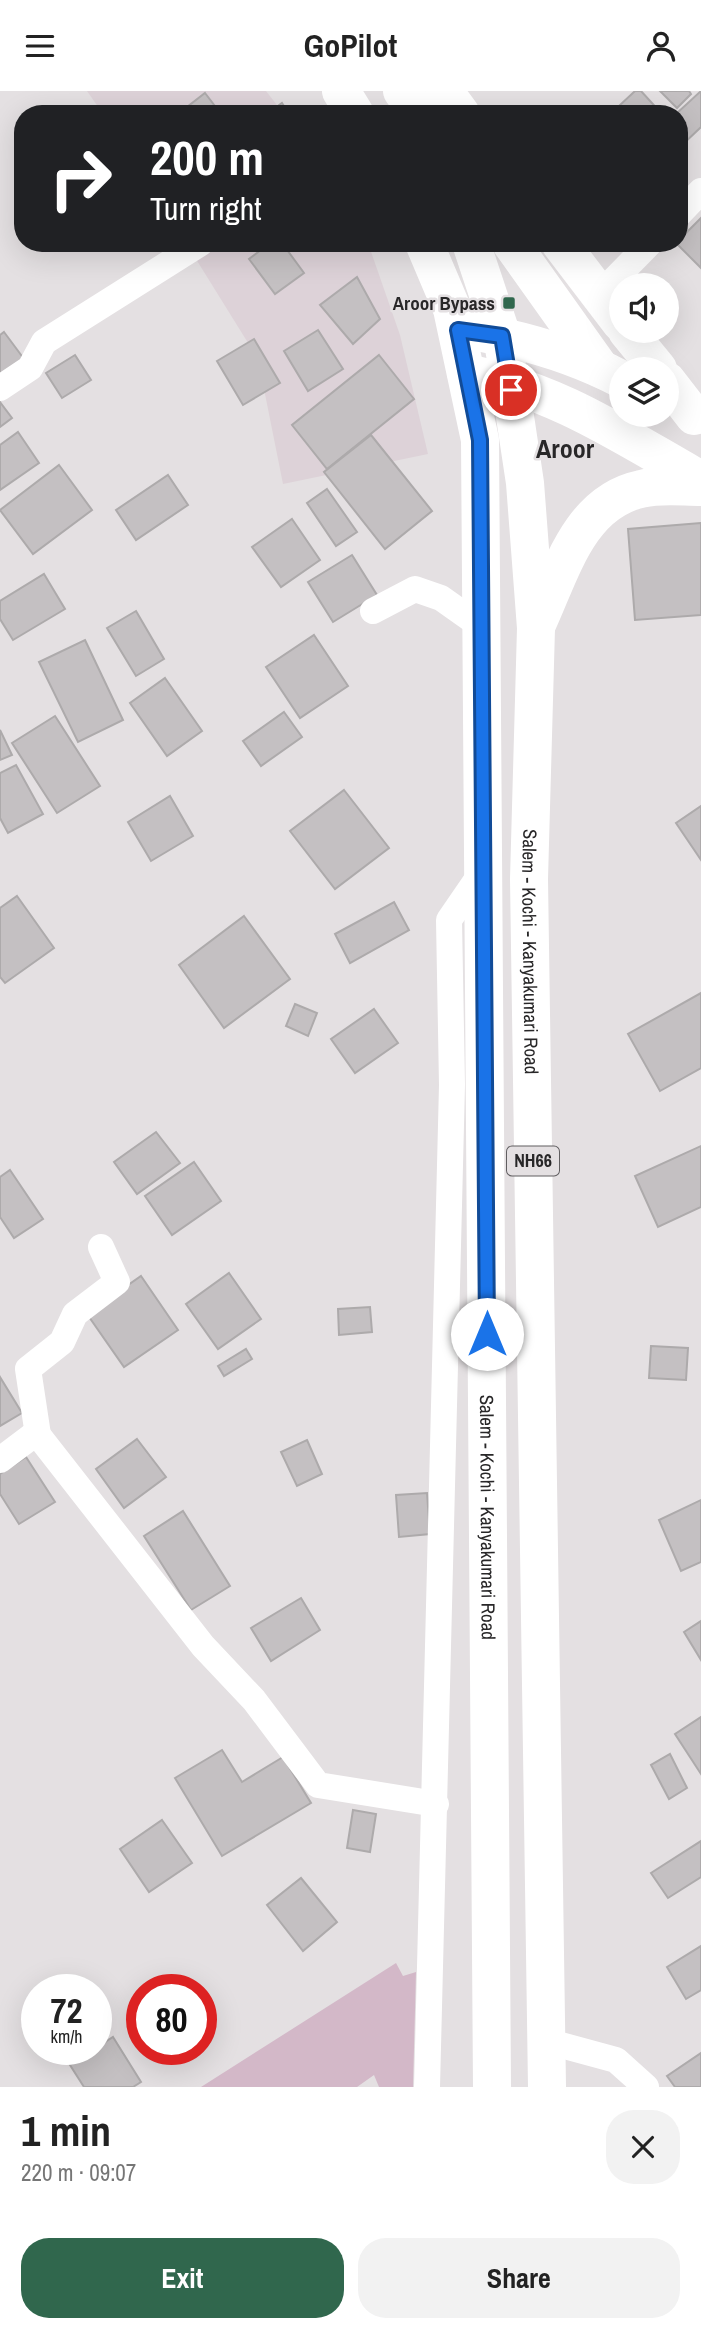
<!DOCTYPE html>
<meta charset="utf-8">
<style>
:root{--surface:#fff;--page:#f2f2f2;--text:#222;--muted:#767676;--accent:#30674d}
body{margin:0;font-family:"Archivo Narrow",sans-serif;background:var(--page);color:var(--text);height:100vh;display:flex;flex-direction:column;font-size:26px;white-space:nowrap}
*{box-sizing:border-box;margin:0}
p{font-size:23px;color:var(--muted)}
.icon{flex:none;width:38px;height:38px;fill:none;stroke:currentColor;stroke-width:2;stroke-linecap:round;stroke-linejoin:round}
.map{position:relative;height:1996px;overflow:hidden}
.panel{display:flex;flex-direction:column;background:var(--surface);flex:1}
.panel>*{flex:none}
.hud{position:absolute;left:14px;top:14px;width:674px;height:147px;border-radius:28px;box-shadow:0 7px 28px #0002;background:#202124;color:#fff;overflow:hidden}
.controls{position:absolute;left:609px;top:182px;display:grid;gap:14px}
.controls a{display:grid;place-items:center;width:70px;height:70px;border-radius:50%;background:var(--surface);box-shadow:0 7px 28px #0002;font-size:35px}
.speed{position:absolute;left:21px;top:1883px;display:flex;gap:14px;font-size:35px;font-weight:700;text-align:center}
.speed>*{display:grid;place-content:center;width:91px;height:91px;border-radius:50%;background:var(--surface);box-shadow:0 7px 28px #0002;line-height:1}
.speed small{font-size:18px;font-weight:400}
.speed .limit{border:10px solid #d22;background:#fff;color:#111}
.pin{position:absolute;display:grid;place-items:center;width:60px;height:60px;color:#fff;margin:-30px;border:4px solid #fff;border-radius:50%;box-shadow:0 2px 7px #0007}
.me{position:absolute;width:77px;margin:-38px;rotate:0deg;stroke-linejoin:round;filter:drop-shadow(0 0 5px #0008)}
.turn{display:flex;align-items:center;gap:24px;height:147px;padding:0 21px;font-size:32px}
.turn .icon{width:91px;height:91px;stroke-width:2.5}
.turn b{display:block;font-size:49px;line-height:60px}
.round{display:grid;place-items:center;flex:none;width:74px;height:74px;border-radius:28px;background:var(--page)}
.headline{display:flex;align-items:center;justify-content:space-between;height:119px;padding:0 21px}
h1{font-size:42px;font-weight:800;line-height:52px}
.cta{display:flex;gap:14px;margin-top:auto;padding:14px 21px}
.cta a{flex:1;height:80px;border-radius:28px;background:var(--accent);color:#fff;font-size:28px;font-weight:800;line-height:80px;text-align:center}
.cta a+a{background:var(--page);color:var(--text)}
header{display:flex;justify-content:space-between;align-items:center;height:91px;padding:0 21px;background:var(--surface);font-size:32px;font-weight:800}
.map>svg:first-child{display:block}
.built{fill:#ddd2d8}
.green{fill:#d3b8c8}
.building{fill:#c4c0c2;stroke:#adaaab;stroke-width:2}
.lines{fill:none;stroke-linecap:round;stroke-linejoin:round}
.minor{stroke:#fff;stroke-width:26}
.primary{stroke:#fff;stroke-width:38}
.trunk{stroke:#fff;stroke-width:38}
.route-casing{stroke:#114b97;stroke-width:18}
.route{stroke:#1a73e8;stroke-width:12}
.poi-dot{fill:#30674d;stroke:#e4e0e2;stroke-width:2.5}
.labels{text-anchor:middle;stroke-width:5;stroke-linejoin:round;paint-order:stroke}
.shield{fill:#e4e0e2;stroke:#605e60;stroke-width:2}
.shield-label{font-size:18px;font-weight:bold;fill:#282728}
.poi-label{font-size:19px;font-weight:bold;fill:#282728;stroke:#e4e0e2;text-anchor:end}
.street-label{font-size:19px;fill:#282728;stroke:#e4e0e2}
.district-label{font-size:26px;font-weight:bold;fill:#282728;stroke:#e4e0e2}
</style>
<header><svg class="icon" aria-label="menu" viewBox="0 0 24 24"><path d="M4 6h16M4 12h16M4 18h16"/></svg>GoPilot<svg class="icon" aria-label="person" viewBox="0 0 24 24"><circle cx="12" cy="8" r="4"/><path d="M4 21q1-7 8-7t8 7"/></svg></header>
<div class="map">
<svg width="701" height="1996" viewBox="0 0 701 1996">
<rect width="100%" height="100%" fill="#e4e0e2"/>
<g class="built">
<polygon points="87,0 266,0 284,23 103,23"/>
<polygon points="186,152 368,152 400,244 428,363 283,393 258,268"/>
</g>
<polygon class="green" points="396,1872 403,1885 416,1881 413,1996 379,1996 374,1984 357,1996 201,1996"/>
<g class="building">
<polygon points="635,0 641,0 662,23 628,23 620,14"/>
<polygon points="660,0 689,0 691,3 677,17"/>
<polygon points="701,0 701,36 680,56 679,23 676,23"/>
<polygon points="205,2 221,23 178,23"/>
<polygon points="282,12 289,23 267,23"/>
<polygon points="701,127 701,177 676,152"/>
<polygon points="270,152 282,152 304,182 275,203 249,168"/>
<polygon points="357,186 380,228 353,253 320,214"/>
<polygon points="318,239 343,278 308,300 284,260"/>
<polygon points="4,241 27,272 0,290 0,244"/>
<polygon points="254,248 280,292 243,314 217,270"/>
<polygon points="75,264 91,289 62,307 46,282"/>
<polygon points="379,264 414,308 327,378 292,334"/>
<polygon points="0,311 12,327 0,336"/>
<polygon points="18,341 39,372 0,399 0,354"/>
<polygon points="371,344 432,420 385,458 324,381"/>
<polygon points="59,374 92,419 33,463 0,419"/>
<polygon points="168,384 188,414 136,449 116,419"/>
<polygon points="327,398 357,441 336,455 307,412"/>
<polygon points="292,428 320,469 281,496 252,456"/>
<polygon points="701,432 701,524 635,529 628,438"/>
<polygon points="352,464 377,504 333,531 308,491"/>
<polygon points="44,483 65,518 13,549 0,528 0,510"/>
<polygon points="136,520 164,568 136,585 107,537"/>
<polygon points="314,544 348,595 300,627 266,576"/>
<polygon points="85,549 123,629 78,651 39,571"/>
<polygon points="165,587 202,640 167,665 130,612"/>
<polygon points="284,621 302,646 261,675 243,650"/>
<polygon points="55,625 100,695 57,722 12,652"/>
<polygon points="0,639 12,664 0,669"/>
<polygon points="16,674 43,723 8,742 0,727 0,682"/>
<polygon points="344,699 389,757 335,798 290,740"/>
<polygon points="170,705 193,745 151,770 128,731"/>
<polygon points="701,715 701,769 676,732"/>
<polygon points="17,805 54,857 5,892 0,886 0,817"/>
<polygon points="394,811 409,839 350,872 335,843"/>
<polygon points="244,825 290,888 224,937 179,874"/>
<polygon points="701,902 701,977 660,1000 628,943"/>
<polygon points="295,913 317,922 308,945 286,935"/>
<polygon points="374,918 398,952 355,982 331,948"/>
<polygon points="156,1041 180,1072 137,1103 114,1071"/>
<polygon points="701,1055 701,1116 658,1136 635,1085"/>
<polygon points="194,1071 221,1110 172,1144 145,1105"/>
<polygon points="10,1079 43,1128 14,1147 0,1126 0,1086"/>
<polygon points="229,1182 261,1228 218,1258 186,1213"/>
<polygon points="141,1185 178,1239 124,1276 87,1223"/>
<polygon points="370,1216 372,1241 339,1244 338,1218"/>
<polygon points="651,1255 688,1257 686,1289 649,1287"/>
<polygon points="246,1258 252,1268 224,1285 218,1275"/>
<polygon points="0,1286 22,1322 0,1335"/>
<polygon points="137,1348 166,1386 124,1417 96,1378"/>
<polygon points="307,1349 322,1383 297,1395 281,1361"/>
<polygon points="26,1366 55,1411 19,1433 0,1403 0,1383"/>
<polygon points="427,1402 430,1443 399,1446 396,1404"/>
<polygon points="701,1409 701,1471 681,1480 659,1429"/>
<polygon points="183,1420 230,1495 191,1519 144,1445"/>
<polygon points="301,1507 320,1539 271,1570 251,1537"/>
<polygon points="701,1530 701,1569 684,1541"/>
<polygon points="701,1626 701,1683 675,1643"/>
<polygon points="222,1659 242,1691 283,1666 311,1712 222,1765 175,1687"/>
<polygon points="670,1663 687,1697 669,1708 651,1674"/>
<polygon points="353,1719 376,1723 370,1761 347,1757"/>
<polygon points="162,1729 192,1772 149,1801 120,1758"/>
<polygon points="701,1750 701,1786 668,1807 651,1782"/>
<polygon points="301,1787 337,1831 303,1860 267,1814"/>
<polygon points="701,1855 701,1899 686,1908 667,1876"/>
<polygon points="113,1946 141,1991 133,1996 84,1996 70,1974"/>
<polygon points="701,1962 701,1996 675,1996 667,1985"/>
</g>
<g class="lines">
<g class="minor">
<polyline points="679,123 701,100"/>
<polyline points="599,204 650,152"/>
<polyline points="0,297 30,277 44,251 201,152"/>
<polyline points="373,520 415,498 441,507 482,536"/>
<polyline points="38,1344 28,1278 62,1251 75,1223 117,1191 101,1156"/>
<polyline points="0,1369 36,1342 38,1344 203,1555 254,1609 318,1694 436,1713"/>
<polyline points="546,1950 616,1969 646,1996"/>
<polyline points="427,1996 452,994 449,829 484,778"/>
</g>
<g class="primary">
<path d="M458,238C513,246 571,262 621,288"/>
<path d="M466,282C558,300 621,344 701,389"/>
</g>
<g class="trunk">
<polyline points="341,0 355,23"/>
<polyline points="402,0 419,23"/>
<polyline points="444,0 461,23"/>
<path id="s1" d="M424,152L452,218L480,349L492,1996"/>
<path id="s2" d="M471,152L502,245L511,299L525,392L536,537L529,788L547,1996"/>
<polyline points="511,152 600,277"/>
<polyline points="560,152 621,232"/>
<polyline points="627,240 658,278"/>
<polyline points="667,290 694,325"/>
<path d="M538,531C561,481 579,411 641,398C660,393 682,396 701,396"/>
</g>
</g>
<g class="lines">
<g class="route-casing">
<polyline id="route" points="487,1243 480,349 458,239 502,245 511,299"/>
</g>
<use href="#route" class="route"/>
</g>
<rect class="poi-dot" x="502" y="205" width="14" height="14" rx="3.5"/>
<g class="labels">
<rect class="shield" x="507" y="1055.5" width="52" height="29" rx="5"/>
<g class="shield-label">
<text x="533" y="1076">NH66</text>
</g>
<g class="poi-label">
<text x="495" y="219">Aroor Bypass</text>
</g>
<g class="street-label">
<text dy="7" stroke="none"><textPath href="#s2" startOffset="716">Salem - Kochi - Kanyakumari Road</textPath></text>
<text dy="7" stroke="none"><textPath href="#s1" startOffset="1283">Salem - Kochi - Kanyakumari Road</textPath></text>
</g>
<g class="district-label">
<text x="565" y="367">Aroor</text>
</g>
</g>
</svg>
<div class="controls">
<a><svg class="icon" aria-label="sound" viewBox="0 0 24 24"><path d="M4 9h4l5-4v14l-5-4H4zM17 9q2 3 0 6"/></svg></a>
<a><svg class="icon" aria-label="layers" viewBox="0 0 24 24"><path d="M12 4l9 5-9 5-9-5zM3 14l9 5 9-5"/></svg></a>
</div>
<div class="speed"><div>72<small>km/h</small></div><div class="limit">80</div></div>
<div class="pin" style="left:511px;top:299px;background:#d93025"><svg class="icon" aria-label="arrive" viewBox="0 0 24 24"><path d="M6 21V4h12l-3 4 3 4H6"/></svg></div>
<svg class="me" style="left:487px;top:1243px" viewBox="-20 -20 40 40"><circle r="19" fill="#fff"/><path d="M0-13L10 11 0 6-10 11z" fill="#1a73e8"/></svg>
<div class="hud">
<div class="turn"><svg class="icon" aria-label="right" viewBox="0 0 24 24"><path d="M7 20v-9h11M14 6l5 5-5 5"/></svg><div><b>200 m</b>Turn right</div></div>
</div>
</div>
<section class="panel">
<div class="headline"><div><h1>1 min</h1><p>220 m · 09:07</p></div><a class="round"><svg class="icon" aria-label="close" viewBox="0 0 24 24"><path d="M6 6l12 12M18 6L6 18"/></svg></a></div>
<div class="cta"><a>Exit</a><a>Share</a></div>
</section>
